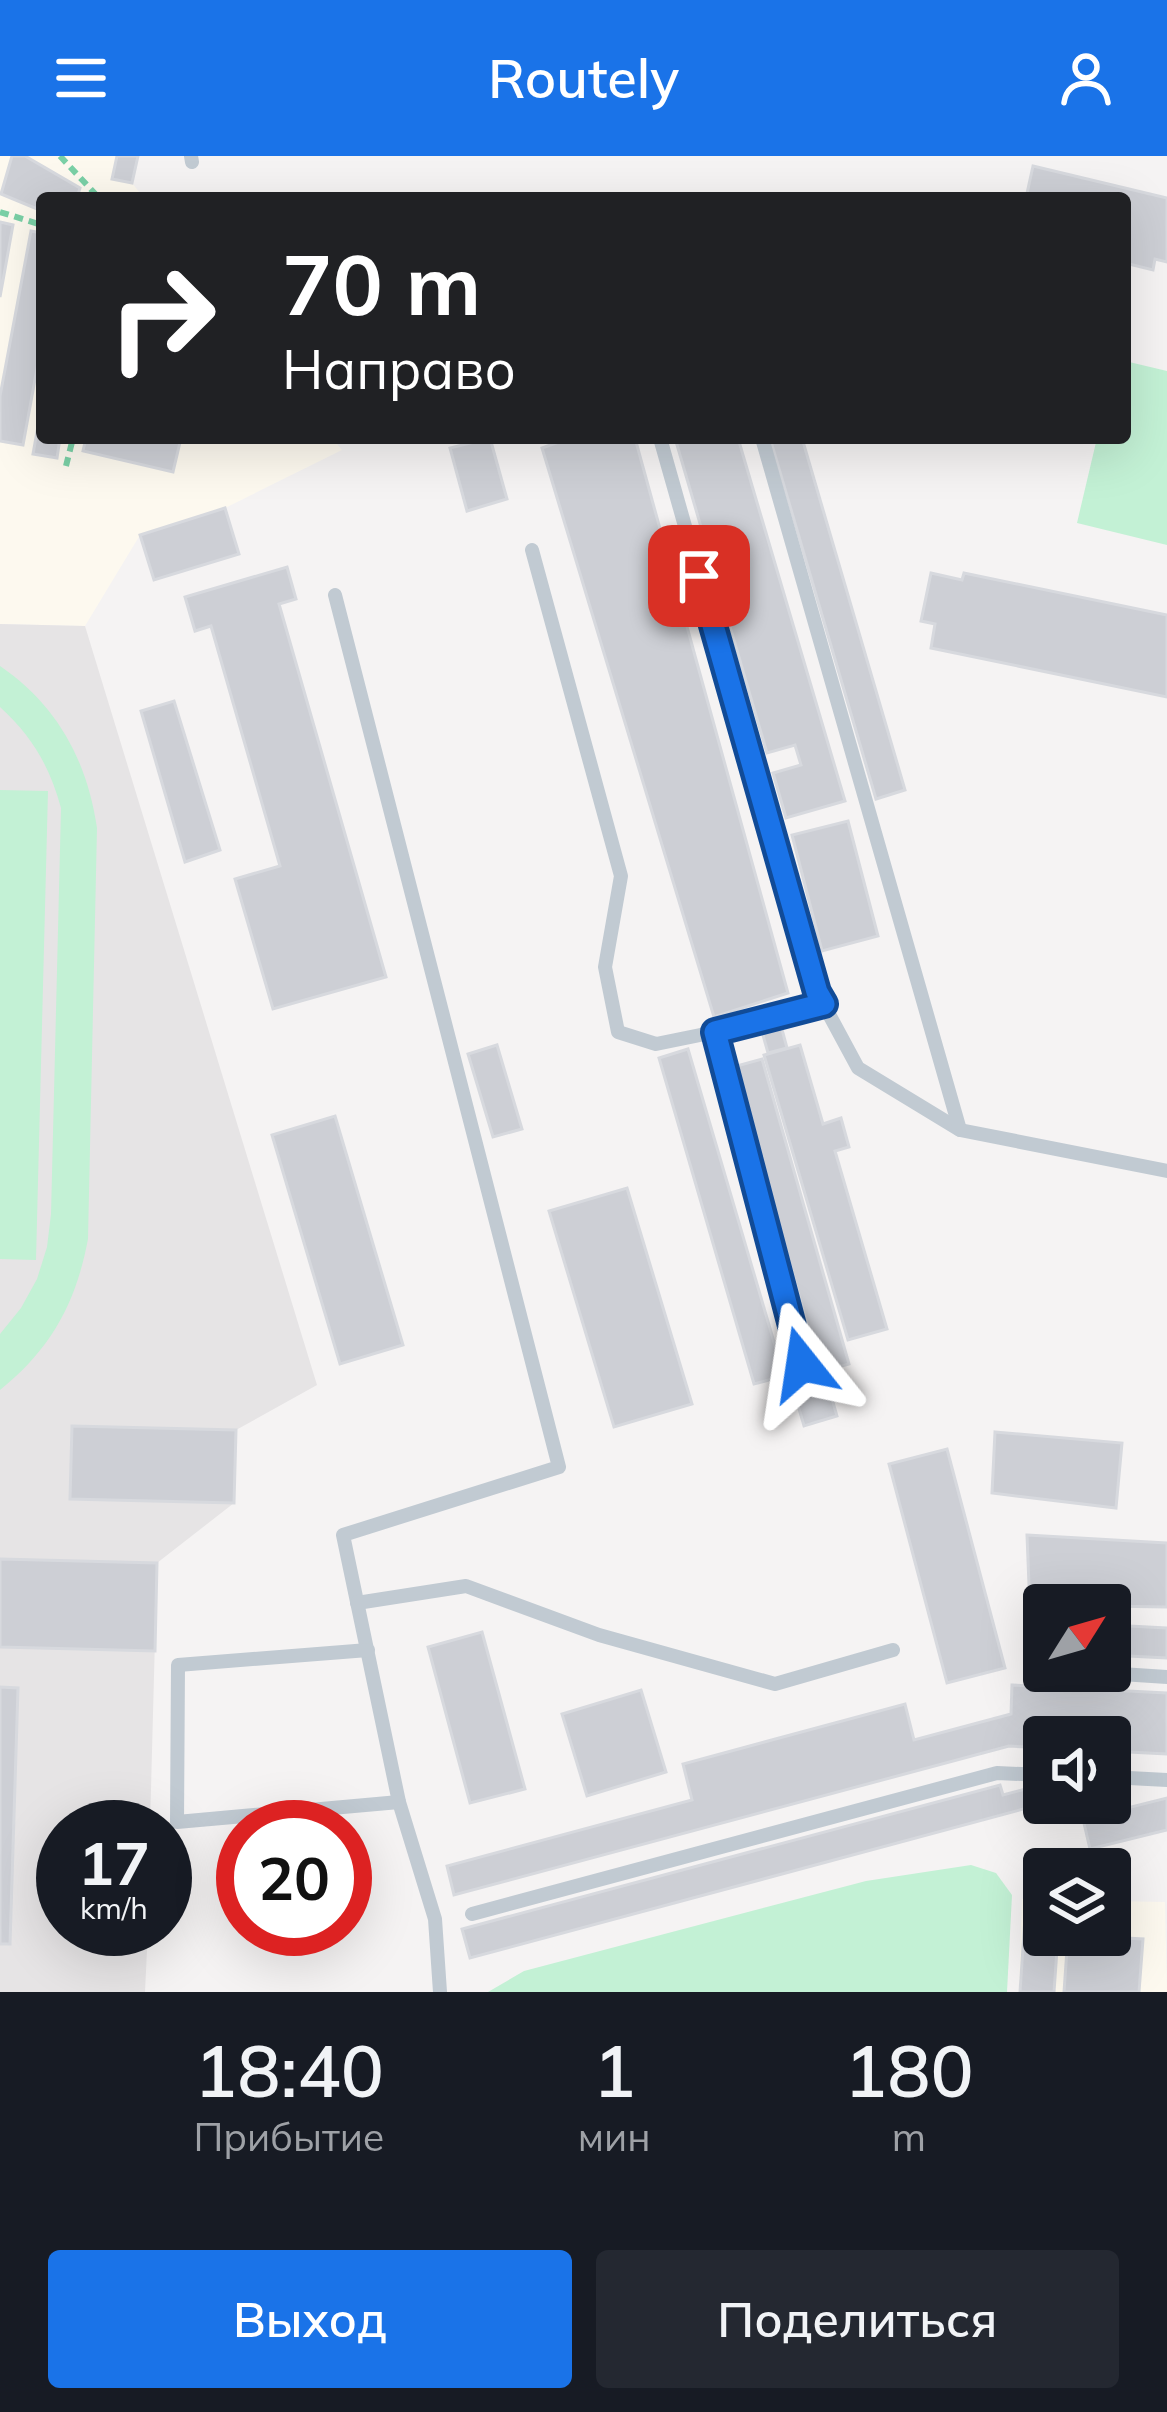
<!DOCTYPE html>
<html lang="ru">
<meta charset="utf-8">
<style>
:root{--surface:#171b24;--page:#242831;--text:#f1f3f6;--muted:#9ea1a6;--accent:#1a73e8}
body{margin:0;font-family:Mulish,sans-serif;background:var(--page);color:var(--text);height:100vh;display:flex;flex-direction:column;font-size:45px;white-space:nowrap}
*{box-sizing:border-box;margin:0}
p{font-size:39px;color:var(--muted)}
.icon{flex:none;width:66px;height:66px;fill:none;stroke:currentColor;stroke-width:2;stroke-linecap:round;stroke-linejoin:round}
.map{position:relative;height:1836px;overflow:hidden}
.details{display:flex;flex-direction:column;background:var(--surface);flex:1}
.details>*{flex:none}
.guide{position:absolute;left:36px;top:36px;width:1095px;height:252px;border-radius:12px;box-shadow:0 12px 48px #0002;background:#202124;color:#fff;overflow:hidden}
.needle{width:78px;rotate:53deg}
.buttons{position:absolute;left:1023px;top:1428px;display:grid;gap:24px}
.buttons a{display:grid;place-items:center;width:108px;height:108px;border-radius:12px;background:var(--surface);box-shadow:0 12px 48px #0002;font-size:60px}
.speed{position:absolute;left:36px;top:1644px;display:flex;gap:24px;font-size:60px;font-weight:700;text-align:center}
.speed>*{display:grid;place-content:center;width:156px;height:156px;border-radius:50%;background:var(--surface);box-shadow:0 12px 48px #0002;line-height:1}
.speed small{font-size:30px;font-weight:400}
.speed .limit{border:18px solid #d22;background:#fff;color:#111}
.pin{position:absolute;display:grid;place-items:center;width:102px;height:102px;color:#fff;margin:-51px;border-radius:24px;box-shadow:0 6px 18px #0006}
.me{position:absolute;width:132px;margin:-66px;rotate:345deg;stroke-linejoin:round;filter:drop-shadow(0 0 9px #0008)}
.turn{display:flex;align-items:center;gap:42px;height:252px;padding:0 48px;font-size:54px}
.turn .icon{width:156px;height:156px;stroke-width:2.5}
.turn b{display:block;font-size:84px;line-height:102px}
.eta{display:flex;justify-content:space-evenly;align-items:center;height:204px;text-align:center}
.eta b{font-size:72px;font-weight:600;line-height:84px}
.action{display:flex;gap:24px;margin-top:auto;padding:24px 48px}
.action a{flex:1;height:138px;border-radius:12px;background:var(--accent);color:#fff;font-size:48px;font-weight:600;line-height:138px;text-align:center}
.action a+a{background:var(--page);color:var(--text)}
header{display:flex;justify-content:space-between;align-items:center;height:156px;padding:0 48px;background:var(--accent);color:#fff;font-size:54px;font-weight:600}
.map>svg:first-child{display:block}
.commercial{fill:#fdf9ef}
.education{fill:#e6e4e5}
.green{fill:#c3f1d5}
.building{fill:#cdcfd5;stroke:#d7d9de;stroke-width:3}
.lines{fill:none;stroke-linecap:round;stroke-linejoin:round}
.path{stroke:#7ad0a6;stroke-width:6;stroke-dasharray:9 6;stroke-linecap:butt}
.service{stroke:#c1cad2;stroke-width:14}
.route-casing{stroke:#114b97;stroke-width:30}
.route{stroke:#1a73e8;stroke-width:21}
</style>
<header><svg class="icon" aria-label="menu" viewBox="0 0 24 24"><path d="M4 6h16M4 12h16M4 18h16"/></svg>Routely<svg class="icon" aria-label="person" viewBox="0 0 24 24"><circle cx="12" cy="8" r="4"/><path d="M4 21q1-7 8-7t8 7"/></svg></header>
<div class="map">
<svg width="1167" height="1836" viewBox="0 0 1167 1836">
<rect width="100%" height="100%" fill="#f5f3f3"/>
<g class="commercial">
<polygon points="0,0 138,0 132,27 144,42 42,42 42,282 332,282 342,294 225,352 140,379 85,470 0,468"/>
<polygon points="1022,1743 1044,1744 1044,1779 1110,1779 1110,1745 1165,1746 1167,1836 1019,1836"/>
</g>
<polygon class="education" points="0,468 85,470 317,1229 236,1274 234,1347 157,1407 150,1671 63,1671 63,1773 148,1773 145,1836 0,1836"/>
<g class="green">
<polygon points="1125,205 1167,215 1167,389 1077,367 1097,282 1125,282"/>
<path d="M0,510C57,549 87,604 97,672L88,1083C76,1147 51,1193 0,1234V1178L21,1152L37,1123L47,1091L51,1058L61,652C50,611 32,580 0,551Z"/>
<polygon points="0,634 48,635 36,1104 0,1103"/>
<polygon points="971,1709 996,1717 1012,1739 1007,1836 488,1836 524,1815 866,1725"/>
</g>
<g class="building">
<polygon points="12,0 25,0 80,32 77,42 42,42 42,55 1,38"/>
<polygon points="117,0 138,0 132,27 112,23"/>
<polygon points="1033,10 1167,42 1167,106 1155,103 1153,114 1125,107 1125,42 1026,42"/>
<polygon points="0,66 13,69 0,141"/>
<polygon points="31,75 42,77 42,185 23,289 0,285 0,240"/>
<polygon points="42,248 42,282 60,282 57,302 33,298"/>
<polygon points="86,282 181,282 173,316 83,295"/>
<polygon points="490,282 507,343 467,355 450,292"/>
<polygon points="570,282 635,282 788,837 714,861 542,292"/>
<polygon points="675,282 738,282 845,645 786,662 773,617 801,609 795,589 767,597"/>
<polygon points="770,282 802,282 905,634 876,643"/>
<polygon points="225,352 239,398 154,424 140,379"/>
<polygon points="287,411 296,443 279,448 386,821 273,853 235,723 280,710 211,470 195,475 185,441"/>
<polygon points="931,417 962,424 964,417 1167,459 1167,541 931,492 935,468 921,465"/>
<polygon points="174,545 220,694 185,706 141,555"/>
<polygon points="848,665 878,780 822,795 792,679"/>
<polygon points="780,866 787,892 768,897 761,872"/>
<polygon points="497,889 522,973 493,981 468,898"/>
<polygon points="800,889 823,968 841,962 849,991 835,995 887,1173 848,1184 764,899"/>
<polygon points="688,893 784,1220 754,1228 659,902"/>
<polygon points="762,903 849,1208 821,1216 733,911"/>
<polygon points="335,960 403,1189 340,1208 272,979"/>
<polygon points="627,1032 692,1248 614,1271 549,1055"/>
<polygon points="825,1219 837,1260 804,1270 792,1229"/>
<polygon points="72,1270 236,1274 234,1347 70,1343"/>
<polygon points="995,1276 1122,1287 1116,1352 992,1337"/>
<polygon points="947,1293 1005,1512 947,1527 889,1308"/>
<polygon points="1027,1379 1167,1387 1167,1451 1044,1449 1044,1454 1030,1454"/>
<polygon points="0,1403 157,1407 155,1495 0,1491"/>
<polygon points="1026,1465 1044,1466 1044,1496 1025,1495"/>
<polygon points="1110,1469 1167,1472 1167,1502 1110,1499"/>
<polygon points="482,1476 525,1633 470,1647 428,1491"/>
<polygon points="1012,1529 1167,1537 1167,1598 1110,1595 1110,1581 1044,1581 1044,1592 1009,1590 454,1739 447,1710 692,1644 683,1608 905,1548 914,1584 1011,1558"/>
<polygon points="0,1531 18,1532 10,1788 0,1788"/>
<polygon points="641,1534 666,1616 587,1640 562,1558"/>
<polygon points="1000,1629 1003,1639 1037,1630 1042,1648 470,1802 462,1773"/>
<polygon points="1167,1642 1167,1674 1090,1693 1083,1663"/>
<polygon points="1025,1761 1044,1762 1044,1779 1058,1779 1054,1836 1020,1836"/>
<polygon points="1068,1779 1143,1783 1139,1836 1064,1836"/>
</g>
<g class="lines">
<g class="path">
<polyline points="60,0 99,42"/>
<polyline points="0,56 42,69"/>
<polyline points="66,310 73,282"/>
</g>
<g class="service">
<polyline points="191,0 192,6"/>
<polyline points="660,282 817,836 858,912 960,974 1167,1015"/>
<polyline points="762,282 960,974"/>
<polyline points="532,394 621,720 605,811 618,876 656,888 715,876"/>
<polyline points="335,439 559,1311 343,1379 399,1646 435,1763 440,1836"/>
<polyline points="802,1208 715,876 824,848"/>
<polyline points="357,1447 466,1430 599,1479 775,1528 893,1494"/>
<polyline points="368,1494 178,1509 177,1666 399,1646"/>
<polyline points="1075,1515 1167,1521"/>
<polyline points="1110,1621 1167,1624"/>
<polyline points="472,1758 997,1617 1044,1619"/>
</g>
</g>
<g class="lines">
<g class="route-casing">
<polyline id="route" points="699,420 817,836 824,848 715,876 802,1208"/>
</g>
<use href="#route" class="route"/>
</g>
</svg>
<div class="buttons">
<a><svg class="needle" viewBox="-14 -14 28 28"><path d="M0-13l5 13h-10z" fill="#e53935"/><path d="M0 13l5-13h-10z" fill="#9ea1a6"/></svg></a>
<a><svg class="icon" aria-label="sound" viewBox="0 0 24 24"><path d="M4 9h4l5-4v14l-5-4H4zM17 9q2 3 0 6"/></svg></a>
<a><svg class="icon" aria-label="layers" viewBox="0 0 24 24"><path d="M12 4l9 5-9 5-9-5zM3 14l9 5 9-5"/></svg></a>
</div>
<div class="speed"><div>17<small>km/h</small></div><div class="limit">20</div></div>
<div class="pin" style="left:699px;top:420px;background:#d93025"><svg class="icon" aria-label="arrive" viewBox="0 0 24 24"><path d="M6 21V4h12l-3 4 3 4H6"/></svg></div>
<svg class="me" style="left:802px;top:1208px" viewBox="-20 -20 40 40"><path d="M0-17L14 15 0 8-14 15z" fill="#1a73e8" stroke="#fff" stroke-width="4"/></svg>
<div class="guide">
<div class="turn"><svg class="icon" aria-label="right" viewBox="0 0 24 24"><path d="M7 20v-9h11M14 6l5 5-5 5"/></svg><div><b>70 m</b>Направо</div></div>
</div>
</div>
<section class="details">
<div class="eta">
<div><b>18:40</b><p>Прибытие</p></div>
<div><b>1</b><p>мин</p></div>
<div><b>180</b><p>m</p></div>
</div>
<div class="action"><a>Выход</a><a>Поделиться</a></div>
</section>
